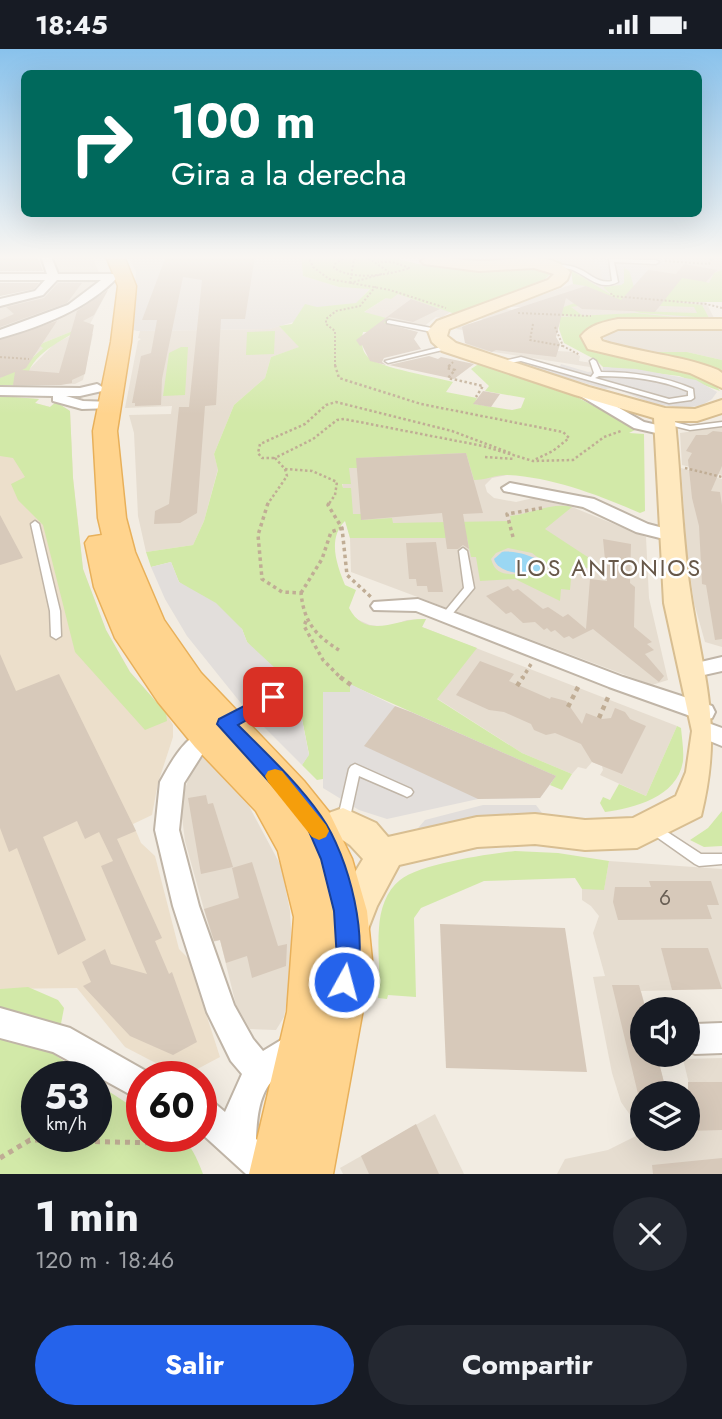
<!DOCTYPE html>
<html lang="es">
<meta charset="utf-8">
<style>
:root{--surface:#171b24;--page:#242831;--text:#f1f3f6;--muted:#9ea1a6;--accent:#2563eb}
body{margin:0;font-family:Jost,sans-serif;background:var(--page);color:var(--text);height:100vh;display:flex;flex-direction:column;font-size:26px;white-space:nowrap}
*{box-sizing:border-box;margin:0}
p{font-size:23px;color:var(--muted)}
.icon{flex:none;width:38px;height:38px;fill:none;stroke:currentColor;stroke-width:2;stroke-linecap:round;stroke-linejoin:round}
.map{position:relative;height:1125px;overflow:hidden}
.drawer{display:flex;flex-direction:column;background:var(--surface);flex:1}
.drawer>*{flex:none}
.hud{position:absolute;left:21px;top:21px;width:681px;height:147px;border-radius:10px;box-shadow:0 7px 28px #0002;background:#00695c;color:#fff;overflow:hidden}
.tools{position:absolute;left:630px;top:948px;display:grid;gap:14px}
.tools a{display:grid;place-items:center;width:70px;height:70px;border-radius:50%;background:var(--surface);box-shadow:0 7px 28px #0002;font-size:35px}
.speed{position:absolute;left:21px;top:1012px;display:flex;gap:14px;font-size:35px;font-weight:700;text-align:center}
.speed>*{display:grid;place-content:center;width:91px;height:91px;border-radius:50%;background:var(--surface);box-shadow:0 7px 28px #0002;line-height:1}
.speed small{font-size:18px;font-weight:400}
.speed .limit{border:10px solid #d22;background:#fff;color:#111}
.pin{position:absolute;display:grid;place-items:center;width:60px;height:60px;color:#fff;margin:-30px;border-radius:14px;box-shadow:0 4px 10px #0006}
.me{position:absolute;width:77px;margin:-38px;rotate:7deg;stroke-linejoin:round;filter:drop-shadow(0 0 5px #0008)}
.turn{display:flex;align-items:center;gap:24px;height:147px;padding:0 35px;font-size:32px}
.turn .icon{width:91px;height:91px;stroke-width:2.5}
.turn b{display:block;font-size:49px;line-height:60px}
.round{display:grid;place-items:center;flex:none;width:74px;height:74px;border-radius:37px;background:var(--page)}
.head{display:flex;align-items:center;justify-content:space-between;height:119px;padding:0 35px}
h1{font-size:42px;font-weight:700;line-height:52px}
.button{display:flex;gap:14px;margin-top:auto;padding:14px 35px}
.button a{flex:1;height:80px;border-radius:42px;background:var(--accent);color:#fff;font-size:28px;font-weight:700;line-height:80px;text-align:center}
.button a+a{background:var(--page);color:var(--text)}
.status{display:flex;justify-content:space-between;align-items:center;height:49px;padding:0 35px;background:var(--surface);direction:ltr}
.status svg{height:19px;fill:currentColor}
.map>svg:first-child{display:block}
.residential{fill:#e6ddd0}
.industrial{fill:#e3ddd7}
.education{fill:#ecdfcb}
.green{fill:#d2e9a8;fill-rule:evenodd}
.parking{fill:#e2dedb}
.water{fill:#9ad7f3}
.building{fill:#d7c9ba}
.lines{fill:none;stroke-linecap:round;stroke-linejoin:round}
.lane-casing{stroke:#c0b5a7;stroke-width:3}
.street-casing{stroke:#c0b5a7;stroke-width:4}
.secondary-casing{stroke:#d8be91;stroke-width:4}
.primary-casing{stroke:#e8b05a;stroke-width:3}
.path-far4{stroke:#c0ad95;stroke-width:2;stroke-dasharray:2 2;stroke-linecap:butt}
.path-far3{stroke:#c0ad95;stroke-width:2.5;stroke-dasharray:2.5 2.5;stroke-linecap:butt}
.path-far2{stroke:#c0ad95;stroke-width:3.5;stroke-dasharray:3.5 3.5;stroke-linecap:butt}
.path-far1{stroke:#c0ad95;stroke-width:4.5;stroke-dasharray:4.5 4.5;stroke-linecap:butt}
.path{stroke:#c0ad95;stroke-width:5;stroke-dasharray:5 5;stroke-linecap:butt}
.lane{fill:#fff;fill-rule:evenodd}
.street{fill:#fff;fill-rule:evenodd}
.secondary{fill:#ffe9bf;fill-rule:evenodd}
.primary{fill:#ffd48e;fill-rule:evenodd}
.route{fill:#2563eb;stroke:#184099;stroke-width:2}
.slow{fill:#f59e0b}
.labels{text-anchor:middle;stroke-width:5;stroke-linejoin:round;paint-order:stroke}
.near-number-label{font-size:21px;fill:#685e54}
.neighbourhood-label{font-size:23px;letter-spacing:2px;fill:#675849;stroke:#fff}
</style>
<div class="status"><b>18:45</b><svg viewBox="0 0 49 12"><path d="M0 12V9h3v3zM5 12V6h3v6zM10 12V3h3v9zM15 12V0h3v12zM26 1h20v11H26zM47 4h2v5h-2z"/></svg></div>
<div class="map">
<svg width="722" height="1125" viewBox="0 0 722 1125">
<rect width="100%" height="100%" fill="#f2ece2"/>
<g class="residential">
<polygon points="51,207 92,207 99,224 57,224"/>
<polygon points="722,207 722,253 706,253 715,271 630,266 560,273 559,278 551,276 558,302 574,303 580,307 579,312 592,314 590,318 475,300 466,296 463,281 456,280 461,275 490,276 481,270 491,266 488,264 500,259 512,261 524,258 508,258 573,235 571,221 564,216 552,214 552,211 547,211 526,210 524,208"/>
<polygon points="55,231 93,232 99,235 64,259 0,282 0,256 38,247 47,242"/>
<polygon points="103,241 108,241 90,275 43,294 44,298 34,307 0,305 0,289 63,267"/>
<polygon points="398,245 416,250 450,263 441,269 436,268 423,278 363,264 386,249"/>
<polygon points="279,277 300,298 271,308 265,329 234,356 214,405 218,420 204,472 193,496 146,503 138,467 134,384 129,366 171,365 172,357 125,359 138,292 141,290 138,289 140,282 269,280"/>
<polygon points="662,278 722,281 722,311 687,303 643,303 608,294 610,293 603,289 608,284 633,279"/>
<polygon points="76,284 93,285 83,331 75,335 13,337 54,295"/>
<polygon points="722,378 722,426 682,416 680,384"/>
<polygon points="340,381 472,404 507,426 492,429 485,436 487,443 494,449 516,453 533,449 572,458 646,488 649,549 668,631 652,636 351,523 350,489 344,465"/>
<polygon points="681,419 722,430 722,598 705,593 694,554 687,504"/>
<polygon points="354,569 370,576 386,578 407,571 426,570 422,578 677,677 646,747 600,726 603,721 602,717 592,713 586,720 578,718 572,725 522,704 355,597"/>
<polygon points="203,708 249,757 281,817 290,862 293,916 284,968 276,981 250,980 236,956 220,891 213,893 185,792 181,760 182,750 193,715"/>
<polygon points="609,812 722,820 722,940 641,942 646,961 642,961 642,1006 657,1006 667,1045 642,1045 642,1083 621,1053 612,1024 593,928 605,927 593,884 599,867 591,857 582,851 582,840 604,840"/>
<polygon points="722,1009 722,1125 557,1125 565,1110 608,1101 642,1084 642,1090 688,1090 688,1052 693,1051 683,1010"/>
<polygon points="435,1065 464,1125 343,1125 340,1119"/>
</g>
<polygon class="industrial" points="128,207 301,207 303,227 339,238 370,239 357,254 270,280 137,282 130,280 136,223"/>
<polygon class="education" points="0,347 39,350 35,354 50,358 56,353 70,362 73,429 83,520 106,581 130,623 166,664 173,676 173,688 158,734 152,766 133,775 141,794 155,807 179,900 188,909 220,1008 186,1026 169,1021 125,998 77,939 0,940"/>
<g class="green">
<path d="M301,207H395L398,210L418,215L487,221L542,219L552,223L545,230L455,265L398,245L391,250L386,249L364,263L390,270L379,283H363C361,291 361,302 368,308C379,319 436,328 453,333L446,343L477,349L474,355L512,361L521,359L525,349L485,342L489,337L471,320L480,314L573,346L637,380L629,384L644,385L645,462L640,464C598,446 552,428 506,426C495,426 486,431 474,431L466,404L357,409V419H349L351,435H342L343,439H351L353,465H361L362,471L392,469L393,474L511,472L510,467C531,465 552,453 572,458L545,480L609,522L572,517L570,541L561,540L560,552L515,530L480,532L476,508H471L467,489H350L345,472C327,490 337,516 345,536L356,541L349,559C367,593 398,568 426,570L422,578L477,599L437,650L522,704L572,725L562,741L550,736L555,727L351,636V643L323,644V730L317,731L302,716L309,705L299,655L247,593L242,580L179,533L171,513L151,518L146,503L193,496L204,472L218,421L214,405L234,356L265,329L271,308L299,298L279,277L292,275L305,255L317,258L356,254L370,240L339,238L303,227ZM508,499L532,504L550,518C543,527 536,525 524,525C509,525 496,528 491,510L496,504Z"/>
<polygon points="624,219 632,224 634,238 684,226 709,234 714,224 722,221 722,253 674,253 702,256 709,269 641,264 634,262 697,264 694,258 631,256 627,250 571,258 583,267 542,266 602,244 586,237 573,235 571,221 613,247 603,238 621,236"/>
<path d="M635,264L722,273C691,272 598,259 580,286L587,297L593,300C627,310 701,313 720,342L679,327L603,318L596,311L564,294L559,280L560,273L539,269Z"/>
<path d="M90,275C69,288 33,302 27,328L13,336H0V329L30,311L43,299L40,297L43,294Z"/>
<polygon points="275,282 274,305 246,306 247,283"/>
<polygon points="181,298 188,298 185,346 163,347 169,304"/>
<polygon points="643,303 687,303 722,311 722,325"/>
<polygon points="0,347 39,350 35,354 50,358 56,353 70,362 73,429 83,520 106,581 130,623 166,664 167,672 145,681 75,603 43,476 18,451 11,435 25,428 13,409 0,407"/>
<path d="M677,677L681,679C682,690 684,702 683,712C678,748 634,759 605,763L600,754L603,748L610,751L619,735L646,747Z"/>
<polygon points="722,762 722,797 704,798 690,791 708,779"/>
<path d="M515,802L558,804L609,812L604,841L582,840L575,829L484,832L421,859L414,869L416,948L388,946L387,950L378,949C381,926 377,902 379,879C380,861 386,842 400,831C420,815 488,805 515,802Z"/>
<path d="M28,938L58,951L64,959L55,1006L86,1027H37V1087H96V1034L142,1064V1087C182,1087 188,1085 203,1125H0V940Z"/>
</g>
<g class="parking">
<polygon points="581,207 640,210 639,207 667,207 668,211 660,217 640,216 650,219 634,238 629,221 624,219 624,234 621,236 603,233 599,216"/>
<polygon points="526,313 558,323 561,315 588,323 603,321 603,318 636,320 696,331 717,343 712,350 702,356 685,359 654,355 614,339 605,340 520,315"/>
<polygon points="171,513 179,533 216,554 242,580 247,593 289,632 299,655 309,706 302,716 244,658 187,587 165,550 151,518"/>
<polygon points="350,635 395,657 390,664 411,663 556,727 540,749 478,750 387,770 359,761 323,739 323,643 350,643"/>
<polygon points="483,756 536,756 545,768 493,767 412,786 425,771"/>
</g>
<path class="water" d="M502,503C514,501 540,507 545,519C534,528 498,526 494,510Z"/>
<g class="building">
<polygon points="0,207 37,207 43,222 0,222"/>
<polygon points="166,207 255,207 245,270 221,270 216,356 205,357 197,464 180,474 154,475 155,462 169,455 179,358 189,358 202,231 183,228 162,330 161,356 135,357 135,354 132,354 141,307 151,304 157,271 142,271"/>
<polygon points="684,215 717,221 706,233 682,229 655,263 582,260 566,249 556,288 560,295 556,308 496,301 492,303 465,294 462,278 469,275 586,237 621,251 648,221 676,225"/>
<polygon points="0,234 39,234 34,240 0,247"/>
<polygon points="58,234 82,234 67,254 0,278 0,271 14,265 6,258 44,249"/>
<polygon points="108,241 94,266 83,272 94,276 85,325 72,331 72,334 61,336 13,336 15,323 0,329 0,291 57,272 26,319 22,321 59,324 77,262"/>
<polygon points="411,250 440,260 413,273 389,268 384,274 418,283 414,290 421,300 384,309 382,313 386,316 370,312 362,296 360,297 356,291"/>
<polygon points="429,307 438,310 441,308 474,315 454,330 389,316"/>
<polygon points="483,342 500,345 491,358 473,355"/>
<polygon points="713,382 722,383 722,417 711,442 720,443 722,456 722,590 715,591 706,536 702,535 699,477 692,449 688,411 692,404 686,402 696,386 707,386"/>
<polygon points="466,404 483,464 463,465 469,500 463,496 458,500 447,500 442,464 361,471 356,409"/>
<polygon points="0,466 23,509 0,516"/>
<polygon points="603,490 631,495 630,534 635,538 634,578 652,593 647,595 654,601 645,605 664,627 659,633 593,580 573,590 569,587 564,589 555,581 551,583 547,579 544,581 535,573 523,574 511,563 506,565 486,547 508,537 513,542 518,540 543,560 548,558 563,568 568,565 586,580 590,530 607,532"/>
<polygon points="436,493 443,543 428,543 427,537 417,537 416,530 409,530 406,494"/>
<polygon points="0,605 16,642 59,625 136,782 117,790 162,889 155,892 169,925 172,923 197,993 173,1006 130,987 83,937 91,933 82,913 105,900 111,915 147,925 101,817 113,812 99,783 85,790 77,772 43,788 86,891 58,906 17,799 9,803 0,779"/>
<polygon points="480,612 514,625 509,632 550,650 551,648 566,652 582,675 586,664 602,670 611,669 615,659 625,663 630,670 646,677 622,725 592,713 581,695 555,684 546,686 534,681 531,675 504,663 489,661 456,646"/>
<polygon points="395,657 411,663 556,727 540,749 478,750 364,697"/>
<polygon points="206,746 208,755 213,754 233,818 201,825 188,749"/>
<polygon points="252,813 278,897 287,895 286,917 252,929 247,907 226,914 220,891 214,892 204,860 239,849 232,819"/>
<polygon points="649,832 711,832 719,856 707,856 712,870 618,871 613,853 615,838 651,838"/>
<polygon points="440,875 565,879 587,1023 446,1019"/>
<polygon points="661,899 708,899 722,940 672,941"/>
<polygon points="612,936 639,936 646,961 642,961 642,1006 657,1006 667,1045 638,1045"/>
<polygon points="688,1033 722,1033 722,1081 688,1082"/>
<polygon points="416,1075 439,1125 369,1125 361,1107"/>
<polygon points="722,1109 722,1125 653,1125 652,1116"/>
</g>
<g class="lines">
<g class="lane-casing">
<g id="lane">
<path d="M609,210L656,211L659,213L656,215L614,213L618,233C600,242 590,229 575,222C568,218 559,220 552,217L555,215C563,216 571,216 579,220C591,225 598,235 612,232Z"/>
<polygon points="389,271 437,280 440,282 437,284 387,274 387,272"/>
<polygon points="449,296 451,297 451,299 388,314 385,312"/>
<path d="M521,308L591,328L594,324L590,312L593,310L596,312L601,323C633,323 663,327 693,340L694,349L691,351L669,354L521,312L498,316L495,314ZM599,327C630,327 659,330 688,342V347L669,350L595,329Z"/>
<polygon points="662,370 690,377 722,373 722,377 690,381 662,374"/>
<polygon points="35,472 39,475 60,562 61,587 56,590 51,587 50,562 31,475"/>
<polygon points="463,499 467,502 474,539 449,569 446,570 441,567 464,539 459,502"/>
<polygon points="273,644 277,645 278,648 277,651 236,674 228,674 227,671 228,668"/>
<polygon points="355,715 411,740 413,743 411,746 407,748 403,746 359,727 349,773 347,777 343,778 339,777 337,773 349,720 351,717"/>
<polygon points="655,775 701,805 722,805 722,815 699,817 695,815 651,784 649,780 651,776"/>
</g>
</g>
<g class="street-casing">
<g id="street">
<path d="M41,207H51L58,225H113L118,228C87,260 43,277 0,289V281L68,256L101,231H57L43,246L0,257V250L35,242L45,231H0V225H47Z"/>
<polygon points="97,335 104,339 102,342 80,347 66,347 83,352 113,353 113,359 82,360 53,352 53,347 0,346 0,338 80,339"/>
<polygon points="582,338 644,373 670,379 672,382 665,386 634,379 577,345 577,339"/>
<polygon points="510,434 594,450 648,475 678,483 681,487 678,491 672,492 636,483 583,458 504,442 502,439"/>
<polygon points="418,550 623,628 712,657 715,663 712,669 704,671 696,669 609,638 416,562 374,561 371,557 374,553"/>
<polygon points="722,608 722,622 695,628 688,626 685,621 688,616"/>
<polygon points="708,674 722,679 722,697 700,688 697,682 700,676"/>
<path d="M208,679L216,682L219,688L203,704L184,734L179,781L199,857L234,956L253,990L263,1002L296,982L307,986L311,997C303,1016 283,1018 271,1033C258,1049 257,1071 256,1090L283,1113L288,1125H246L201,1084V1047L212,1052L225,1063L242,1025L231,1012L207,963L173,857L155,781L160,733C171,713 185,687 208,679Z"/>
<polygon points="0,959 70,979 153,1026 142,1027 142,1052 53,1003 0,989"/>
<polygon points="722,974 722,1004 695,1005 688,1002 688,978 695,975"/>
</g>
</g>
<g class="secondary-casing">
<g id="secondary">
<path d="M429,207C446,207 462,212 479,212C506,213 549,199 570,223L567,231L560,237L449,280L447,287L456,294L589,338L665,359L695,360L722,351V364L697,372H675C681,432 682,494 692,554C706,638 722,681 701,767L637,799L585,801L535,795L477,798L399,816L377,857L363,893L349,898L335,893L329,880L346,838L363,810L350,796L341,790C319,799 315,816 289,807L284,796C295,773 320,767 343,759L376,774L388,788L477,768L535,765L585,771L633,769L676,747L686,723L692,682L664,554L654,369L575,346L442,302L432,293L428,282L437,272L548,231L554,225L534,219L479,222L424,215L421,212Z"/>
<path d="M618,270H722V280H618L600,288L602,292C640,304 681,306 718,321L722,324V339L690,324L588,300L581,287C591,275 604,273 618,270Z"/>
</g>
</g>
<g class="primary-casing">
<polygon id="primary" points="106,207 124,207 136,237 131,293 117,382 126,469 135,503 164,571 201,624 304,732 329,763 352,810 367,862 372,911 333,1125 249,1125 287,963 294,868 278,802 256,762 195,698 158,653 115,589 94,538 85,494 89,488 102,486 98,469 93,382 111,293 118,237"/>
</g>
<g class="path-far4">
<polyline points="308,207 313,218 329,230 390,241 446,259"/>
<path d="M346,207L335,215L334,219C354,232 388,226 410,219L392,213H378"/>
<polyline points="365,207 389,223"/>
<polyline points="665,212 709,215 713,207"/>
<polyline points="350,234 382,225"/>
<polyline points="350,234 354,210 362,207"/>
<polyline points="611,244 612,247 706,255 722,259"/>
<polyline points="518,264 591,267"/>
<polyline points="533,275 530,291 563,297"/>
<polyline points="555,278 563,297 580,306"/>
<polyline points="0,308 29,310"/>
<polyline points="335,317 335,282 326,275 326,270 336,262 360,257 376,237"/>
<polyline points="449,317 453,313"/>
</g>
<g class="path-far3">
<polyline points="335,316 339,329 421,355 563,383 569,389 553,402 534,411"/>
<polyline points="450,316 447,319 455,321 448,329 483,337 476,348"/>
<polyline points="485,408 515,410"/>
<polyline points="274,409 262,409 258,404 260,395 305,375 326,356 336,353 452,382 513,405"/>
<polyline points="685,419 722,428"/>
<polyline points="285,420 312,422 337,433 335,446 328,456"/>
<polyline points="267,456 287,427 285,420 275,409 313,390 337,371 344,370 483,397 533,412 573,411 604,388 621,382"/>
</g>
<g class="path-far2">
<path d="M268,454L258,486L262,530L282,543L301,544C304,573 315,586 339,601"/>
<polyline points="329,454 328,456 342,479 347,526 371,548"/>
<polyline points="513,488 507,465 542,459"/>
<polyline points="301,544 322,510 331,483 342,479"/>
<polyline points="306,572 304,577 323,611 342,630"/>
<polyline points="522,630 531,615"/>
</g>
<g class="path-far1">
<polyline points="340,628 351,636"/>
<polyline points="517,637 523,628"/>
<polyline points="568,658 580,634"/>
<polyline points="599,669 609,646"/>
</g>
<polyline class="path" points="0,1109 30,1091 157,1094 181,1087"/>
<use href="#lane" class="lane"/>
<use href="#street" class="street"/>
<use href="#secondary" class="secondary"/>
<use href="#primary" class="primary"/>
</g>
<linearGradient id="sky" x2="0" y2="1"><stop stop-color="#89c2ec"/><stop offset="0.57" stop-color="#f9f6f2"/><stop offset="1" stop-color="#f9f6f2" stop-opacity="0"/></linearGradient>
<rect width="722" height="365" fill="url(#sky)"/>
<path class="route" d="M273,642L279,643L282,648L279,653L238,676C267,705 298,734 321,767C349,807 372,895 352,941L344,944L336,941L332,933L337,911L334,862L321,810L308,780L283,748L217,675L219,670Z"/>
<polygon class="slow" points="275,720 282,722 326,776 329,782 326,788 319,791 312,788 268,733 265,727 268,722"/>
<g class="labels">
<g class="near-number-label">
<text x="665" y="856">6</text>
</g>
<g class="neighbourhood-label">
<text x="609" y="527">LOS ANTONIOS</text>
</g>
</g>
</svg>
<div class="tools">
<a><svg class="icon" aria-label="sound" viewBox="0 0 24 24"><path d="M4 9h4l5-4v14l-5-4H4zM17 9q2 3 0 6"/></svg></a>
<a><svg class="icon" aria-label="layers" viewBox="0 0 24 24"><path d="M12 4l9 5-9 5-9-5zM3 14l9 5 9-5"/></svg></a>
</div>
<div class="speed"><div>53<small>km/h</small></div><div class="limit">60</div></div>
<div class="pin" style="left:273px;top:648px;background:#d93025"><svg class="icon" aria-label="arrive" viewBox="0 0 24 24"><path d="M6 21V4h12l-3 4 3 4H6"/></svg></div>
<svg class="me" style="left:344px;top:933px" viewBox="-20 -20 40 40"><circle r="17" fill="#2563eb" stroke="#fff" stroke-width="3"/><path d="M0-11L8 9 0 5-8 9z" fill="#fff"/></svg>
<div class="hud">
<div class="turn"><svg class="icon" aria-label="right" viewBox="0 0 24 24"><path d="M7 20v-9h11M14 6l5 5-5 5"/></svg><div><b>100 m</b>Gira a la derecha</div></div>
</div>
</div>
<section class="drawer">
<div class="head"><div><h1>1 min</h1><p>120 m · 18:46</p></div><a class="round"><svg class="icon" aria-label="close" viewBox="0 0 24 24"><path d="M6 6l12 12M18 6L6 18"/></svg></a></div>
<div class="button"><a>Salir</a><a>Compartir</a></div>
</section>
